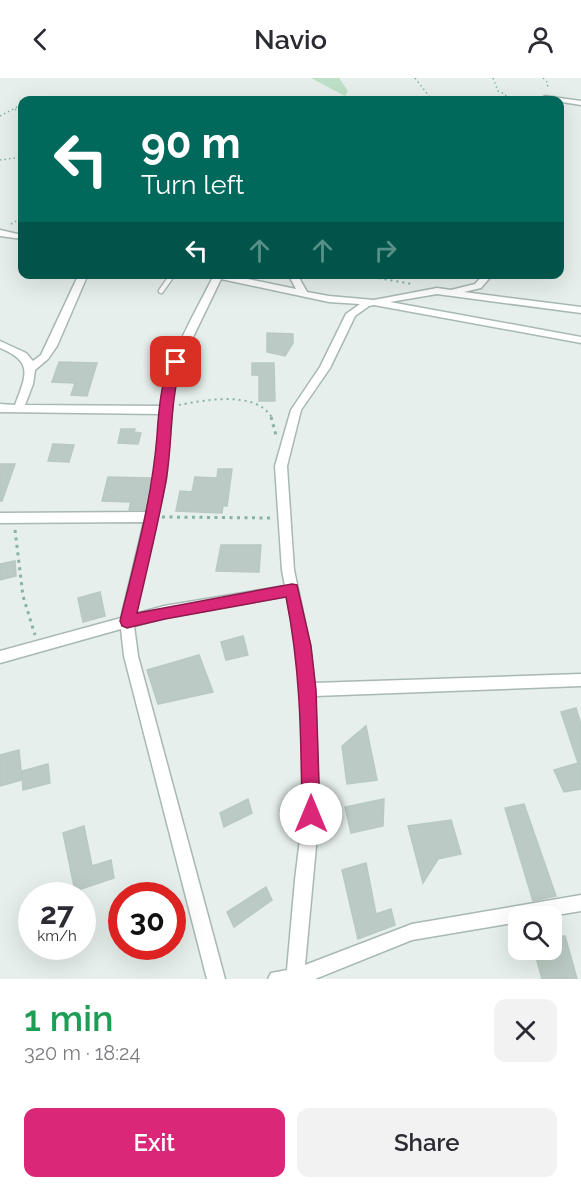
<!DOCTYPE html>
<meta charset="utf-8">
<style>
:root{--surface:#fff;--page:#f2f2f3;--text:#2b2b33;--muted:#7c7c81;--accent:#db2777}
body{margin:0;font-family:Raleway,sans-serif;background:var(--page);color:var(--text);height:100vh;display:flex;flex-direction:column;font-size:22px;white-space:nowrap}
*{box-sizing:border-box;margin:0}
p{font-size:20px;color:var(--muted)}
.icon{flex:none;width:33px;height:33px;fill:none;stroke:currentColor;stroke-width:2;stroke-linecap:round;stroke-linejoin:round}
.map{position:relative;height:901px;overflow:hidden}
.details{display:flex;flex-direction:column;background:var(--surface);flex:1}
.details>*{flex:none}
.top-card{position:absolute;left:18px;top:18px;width:546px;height:183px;border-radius:12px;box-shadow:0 6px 24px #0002;background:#00695c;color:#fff;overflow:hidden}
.fabs{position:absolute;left:508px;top:828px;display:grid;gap:12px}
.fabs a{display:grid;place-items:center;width:54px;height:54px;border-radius:12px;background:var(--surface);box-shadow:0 6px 24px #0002;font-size:30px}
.speed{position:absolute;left:18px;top:804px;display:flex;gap:12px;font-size:30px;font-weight:700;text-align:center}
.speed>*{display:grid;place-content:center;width:78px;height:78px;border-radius:50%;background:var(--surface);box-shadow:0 6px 24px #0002;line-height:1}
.speed small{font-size:15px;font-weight:400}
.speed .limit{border:9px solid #d22;background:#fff;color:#111}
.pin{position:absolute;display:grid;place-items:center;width:51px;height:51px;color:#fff;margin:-26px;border-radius:12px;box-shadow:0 3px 9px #0006}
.me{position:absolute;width:66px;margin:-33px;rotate:0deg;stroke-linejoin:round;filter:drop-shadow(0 0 4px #0008)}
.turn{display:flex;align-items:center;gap:21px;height:126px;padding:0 24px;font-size:27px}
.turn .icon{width:78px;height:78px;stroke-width:2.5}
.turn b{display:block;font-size:42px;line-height:51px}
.lanes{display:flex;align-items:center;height:57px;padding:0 24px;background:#0003;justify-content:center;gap:30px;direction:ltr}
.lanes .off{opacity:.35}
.round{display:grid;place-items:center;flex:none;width:63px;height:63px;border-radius:12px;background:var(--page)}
.head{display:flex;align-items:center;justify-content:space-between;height:102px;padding:0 24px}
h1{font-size:36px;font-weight:600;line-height:45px;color:#1e9e55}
.action{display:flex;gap:12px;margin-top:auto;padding:12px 24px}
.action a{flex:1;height:69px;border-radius:12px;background:var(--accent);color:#fff;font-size:24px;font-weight:600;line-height:69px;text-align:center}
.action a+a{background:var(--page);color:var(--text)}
header{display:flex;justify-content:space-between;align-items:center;height:78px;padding:0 24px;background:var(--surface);font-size:27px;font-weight:600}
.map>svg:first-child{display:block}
.green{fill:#bfe0c8}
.building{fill:#bbcac4;stroke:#b8c9c2;stroke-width:1.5}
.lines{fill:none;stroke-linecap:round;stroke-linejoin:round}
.lane-casing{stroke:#a8b8b2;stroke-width:7}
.street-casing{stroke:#a8b8b2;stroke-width:3}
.path-far2{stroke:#86b3a5;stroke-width:1.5;stroke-dasharray:1.5 3;stroke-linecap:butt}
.path-far1{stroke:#86b3a5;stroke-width:2;stroke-dasharray:2 4;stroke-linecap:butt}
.path{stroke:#86b3a5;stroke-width:3;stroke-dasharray:3 4.5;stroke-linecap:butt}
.lane{stroke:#fff;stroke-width:4.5}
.street{fill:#fff;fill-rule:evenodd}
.route{fill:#db2777;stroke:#8e194d;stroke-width:1.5}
</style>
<header><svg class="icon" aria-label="back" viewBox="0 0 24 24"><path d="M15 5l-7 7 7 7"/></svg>Navio<svg class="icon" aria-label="person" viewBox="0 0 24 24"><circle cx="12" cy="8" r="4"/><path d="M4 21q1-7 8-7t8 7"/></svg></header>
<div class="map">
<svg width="581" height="901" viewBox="0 0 581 901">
<rect width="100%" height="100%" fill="#e6efeb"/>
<polygon class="green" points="311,0 339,0 348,13 345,18"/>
<g class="building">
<polygon points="267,255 293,256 293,265 285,278 267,274"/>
<polygon points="59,284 97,285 87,318 71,317 75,305 52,304"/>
<polygon points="252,285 274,285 275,323 259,323 259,297 252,297"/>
<polygon points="121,351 135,351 134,354 141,355 138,366 118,365"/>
<polygon points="53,366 74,367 69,384 48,383"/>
<polygon points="0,386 15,386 2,423 0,423"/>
<polygon points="218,391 232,391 227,428 223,428 222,435 176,433 180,413 192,414 195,399 217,400"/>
<polygon points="108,399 151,400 144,432 129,432 131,424 102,423"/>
<polygon points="221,467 261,467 259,494 216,493"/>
<polygon points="15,483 16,498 0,502 0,486"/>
<polygon points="100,514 105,538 83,544 78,520"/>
<polygon points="243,558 248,577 226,582 221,564"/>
<polygon points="199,577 213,614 158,626 147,592"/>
<polygon points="576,630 581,646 581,711 564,714 554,692 578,685 561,634"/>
<polygon points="366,648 377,702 347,706 342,668"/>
<polygon points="19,672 22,702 0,708 0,677"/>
<polygon points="48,686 50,705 23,712 22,693"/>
<polygon points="248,721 252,735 224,749 220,735"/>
<polygon points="384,721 383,748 351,755 345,729"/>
<polygon points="524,726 556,818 533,823 505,730"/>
<polygon points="451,742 461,776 438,781 423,805 408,748"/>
<polygon points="84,748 92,788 111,782 114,800 75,813 63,755"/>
<polygon points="366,785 376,836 391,831 395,847 358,861 342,792"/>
<polygon points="266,809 272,822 234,849 227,834"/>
<polygon points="565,858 577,901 542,901 534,872 552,872 552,859"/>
</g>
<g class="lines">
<g class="lane-casing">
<polyline id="lane" points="161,213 173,196"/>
</g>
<g class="street-casing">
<g id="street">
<polygon points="545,18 581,23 581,27 543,21 543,19"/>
<polygon points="0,152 22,157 22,161 0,158"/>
<path d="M79,196H88L57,268L48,281L35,292L33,306L25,327L162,328C166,282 192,241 213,199L205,196H224L296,211L288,196H297L307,214L329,218L374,222L437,210L451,212L475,206L484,196H493L481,210L464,214L581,229V235L437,216L390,224L581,259V265L374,227L369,228L355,238L330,290L301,332L287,388L294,492L310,568L314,605L581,596V608L315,618L319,736L305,887L412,846L581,817V833L551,838H519V844L412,862L315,901H268L271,895L287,892L295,802L303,736L301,612L296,568L287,518L164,540L134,548L138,578L225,901H207L124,578L121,551L0,585V573L121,540L144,444L0,445V435L146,434L154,401L161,336L0,334V326L15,327C26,297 34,284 0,270V263L26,275L33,283L41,277ZM221,201L329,224L360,226L346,236L320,289L291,332L275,388L282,492L285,508L164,528L135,536L166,401L174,307L181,284Z"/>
</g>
</g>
<g class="path-far2">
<polyline points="415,0 432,22"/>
<polyline points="493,0 498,13 505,16 508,22"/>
<polyline points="543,0 548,5 547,11"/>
<polyline points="15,31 22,36"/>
<polyline points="0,38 21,27 20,19"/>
<polyline points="0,82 22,79"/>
<polyline points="11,146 22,140"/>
</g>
<g class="path-far1">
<polyline points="355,196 412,206"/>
<path d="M179,327C204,322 257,312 272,340"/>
</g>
<g class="path">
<polyline points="271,339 276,357"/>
<polyline points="162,439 273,440"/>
<polyline points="15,452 23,518 35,557"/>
</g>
<use href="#lane" class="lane"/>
<use href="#street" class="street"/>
</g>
<path class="route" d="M176,280L182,284C169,324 173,363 166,403C158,447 147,491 137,535L292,506L297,507L311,568L316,612L320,736L317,743L311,745L305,743L302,736C301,661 301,593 286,519L165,541L127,550L122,548L120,543C135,482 152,421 157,358C158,343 161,286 176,280Z"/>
</svg>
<div class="fabs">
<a><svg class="icon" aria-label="search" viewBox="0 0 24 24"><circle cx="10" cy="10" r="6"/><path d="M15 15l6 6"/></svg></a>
</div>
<div class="speed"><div>27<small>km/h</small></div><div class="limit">30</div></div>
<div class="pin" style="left:176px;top:284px;background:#d93025"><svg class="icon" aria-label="arrive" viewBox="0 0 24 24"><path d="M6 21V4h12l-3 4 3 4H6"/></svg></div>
<svg class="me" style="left:311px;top:736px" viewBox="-20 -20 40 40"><circle r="19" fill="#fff"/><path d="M0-13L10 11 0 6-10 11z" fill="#db2777"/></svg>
<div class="top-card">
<div class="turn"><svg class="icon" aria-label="left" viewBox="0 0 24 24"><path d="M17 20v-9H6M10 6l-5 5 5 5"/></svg><div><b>90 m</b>Turn left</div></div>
<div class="lanes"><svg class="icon" aria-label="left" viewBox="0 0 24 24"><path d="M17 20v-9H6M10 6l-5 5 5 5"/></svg><svg class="icon off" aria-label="ahead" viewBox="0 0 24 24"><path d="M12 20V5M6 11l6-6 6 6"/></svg><svg class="icon off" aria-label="ahead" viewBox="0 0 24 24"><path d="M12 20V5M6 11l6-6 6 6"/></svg><svg class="icon off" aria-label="right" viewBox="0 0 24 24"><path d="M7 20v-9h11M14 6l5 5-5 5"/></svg></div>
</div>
</div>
<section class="details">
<div class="head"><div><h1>1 min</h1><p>320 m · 18:24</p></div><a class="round"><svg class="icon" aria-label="close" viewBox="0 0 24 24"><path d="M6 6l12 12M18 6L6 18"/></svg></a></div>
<div class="action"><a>Exit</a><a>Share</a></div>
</section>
